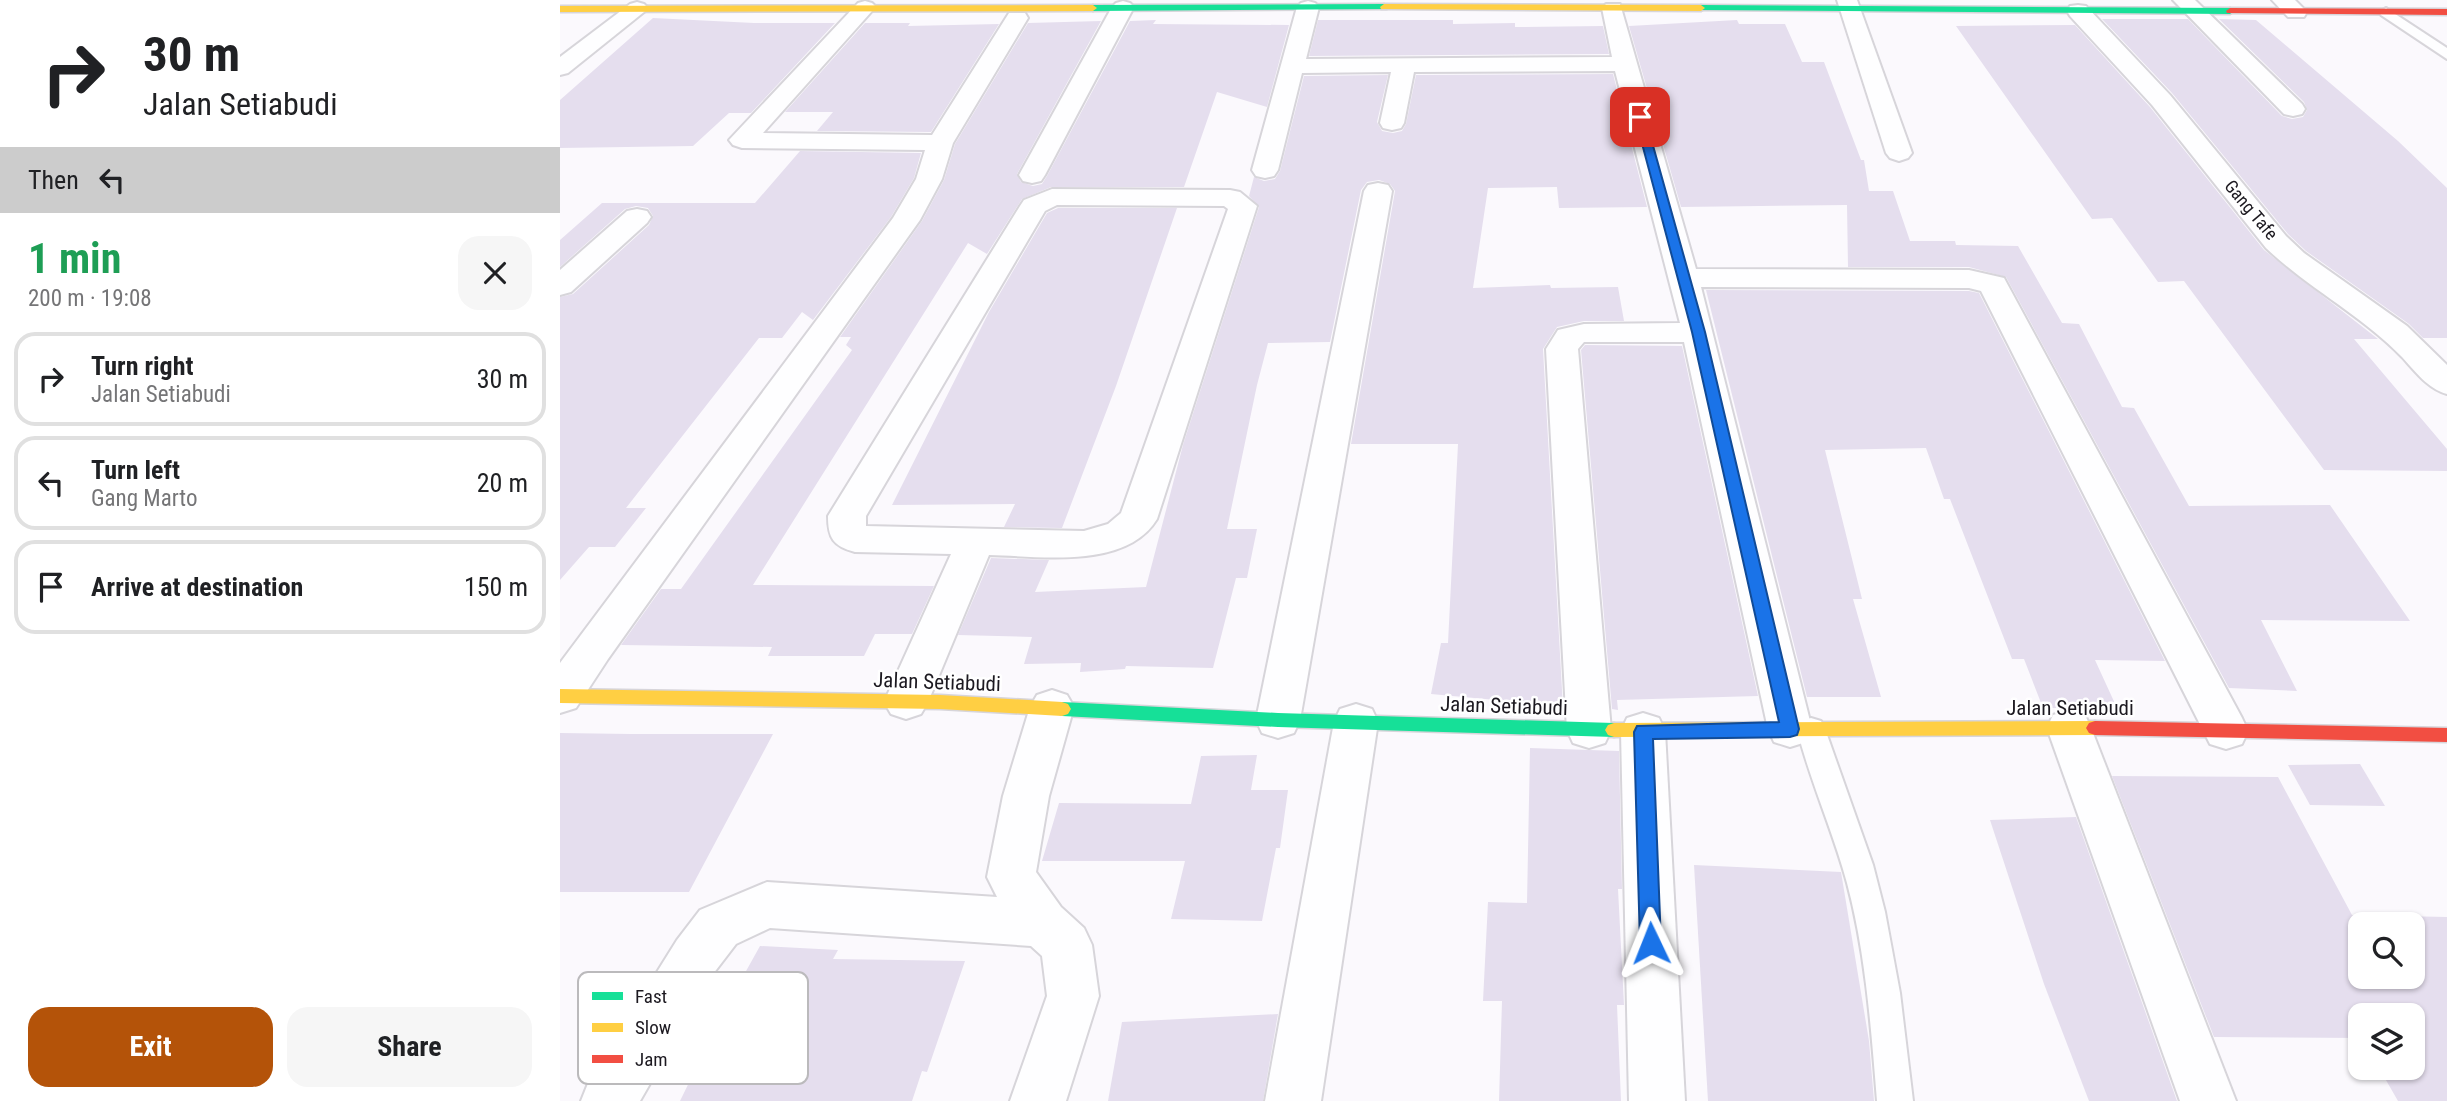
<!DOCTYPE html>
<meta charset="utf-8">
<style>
:root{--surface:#fff;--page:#f6f6f6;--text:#202124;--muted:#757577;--line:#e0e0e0;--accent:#b45309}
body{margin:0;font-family:"Roboto Condensed",sans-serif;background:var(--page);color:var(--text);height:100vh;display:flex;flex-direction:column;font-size:26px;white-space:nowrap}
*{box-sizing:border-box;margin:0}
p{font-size:23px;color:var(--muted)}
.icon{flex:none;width:38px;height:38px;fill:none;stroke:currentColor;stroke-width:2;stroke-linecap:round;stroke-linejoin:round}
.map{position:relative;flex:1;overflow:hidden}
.panel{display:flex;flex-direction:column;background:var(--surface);width:560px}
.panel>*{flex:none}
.hud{background:#fff;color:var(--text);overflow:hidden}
.tools{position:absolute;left:1788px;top:912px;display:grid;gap:14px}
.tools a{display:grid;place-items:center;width:77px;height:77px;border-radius:14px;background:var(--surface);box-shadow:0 2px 5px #0004;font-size:35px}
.pin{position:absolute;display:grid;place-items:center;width:60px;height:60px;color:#fff;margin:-30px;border-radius:14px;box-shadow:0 4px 10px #0006}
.me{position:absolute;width:77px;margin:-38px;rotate:358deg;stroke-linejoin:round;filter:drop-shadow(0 0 5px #0008)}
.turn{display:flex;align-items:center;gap:24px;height:147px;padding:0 28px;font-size:32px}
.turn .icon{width:91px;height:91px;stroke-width:2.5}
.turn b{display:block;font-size:49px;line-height:60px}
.then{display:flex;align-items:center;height:66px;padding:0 28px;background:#0003;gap:14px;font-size:26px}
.round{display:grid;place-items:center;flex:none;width:74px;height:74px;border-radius:21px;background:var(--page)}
.summary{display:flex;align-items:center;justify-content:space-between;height:119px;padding:0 28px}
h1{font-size:42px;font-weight:700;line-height:52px;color:#1e9e55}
.primary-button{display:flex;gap:14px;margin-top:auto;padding:14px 28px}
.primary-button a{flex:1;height:80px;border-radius:21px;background:var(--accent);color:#fff;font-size:28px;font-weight:700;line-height:80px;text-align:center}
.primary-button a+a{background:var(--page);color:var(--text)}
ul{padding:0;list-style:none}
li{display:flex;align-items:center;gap:21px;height:94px;margin:0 14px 10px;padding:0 14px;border:4px solid var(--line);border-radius:21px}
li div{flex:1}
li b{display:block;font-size:26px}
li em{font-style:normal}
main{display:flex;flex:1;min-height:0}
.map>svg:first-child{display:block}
.building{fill:#e5deee;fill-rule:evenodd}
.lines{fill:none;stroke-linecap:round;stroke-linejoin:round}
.lane-casing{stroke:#d7d5da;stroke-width:4}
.street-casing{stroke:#d7d5da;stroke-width:4}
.fast-casing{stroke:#d7d5da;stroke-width:3}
.slow-casing{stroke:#d7d5da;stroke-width:3}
.jam-casing{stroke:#d7d5da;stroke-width:3}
.lane{fill:#fefeff;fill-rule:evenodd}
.street{fill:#fefeff;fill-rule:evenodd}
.fast{fill:#16e098;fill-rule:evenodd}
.slow{fill:#ffcf43;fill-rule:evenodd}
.jam{fill:#f24e42;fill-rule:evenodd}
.route{fill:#1a73e8;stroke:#114b97;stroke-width:2}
.labels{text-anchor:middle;stroke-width:5;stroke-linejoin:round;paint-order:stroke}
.far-street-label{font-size:18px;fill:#1c1920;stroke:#fff}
.street-label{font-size:21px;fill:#1c1920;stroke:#fff}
.key{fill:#fff;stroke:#bbbabc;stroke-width:2}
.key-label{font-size:19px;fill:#1c1920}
</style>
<main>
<section class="panel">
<div class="hud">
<div class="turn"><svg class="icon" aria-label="right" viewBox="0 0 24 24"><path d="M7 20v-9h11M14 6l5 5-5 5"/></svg><div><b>30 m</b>Jalan Setiabudi</div></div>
<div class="then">Then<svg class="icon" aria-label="left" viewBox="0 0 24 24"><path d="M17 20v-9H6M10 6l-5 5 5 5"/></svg></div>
</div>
<div class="summary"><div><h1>1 min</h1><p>200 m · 19:08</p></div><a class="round"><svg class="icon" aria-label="close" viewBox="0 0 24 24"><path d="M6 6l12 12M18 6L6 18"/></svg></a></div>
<ul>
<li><svg class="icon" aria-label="right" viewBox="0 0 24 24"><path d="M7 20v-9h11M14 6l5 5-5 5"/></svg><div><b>Turn right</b><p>Jalan Setiabudi</p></div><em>30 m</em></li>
<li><svg class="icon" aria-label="left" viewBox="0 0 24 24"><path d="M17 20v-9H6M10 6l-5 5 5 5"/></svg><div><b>Turn left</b><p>Gang Marto</p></div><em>20 m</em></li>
<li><svg class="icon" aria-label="arrive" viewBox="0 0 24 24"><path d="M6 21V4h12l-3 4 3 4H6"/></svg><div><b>Arrive at destination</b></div><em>150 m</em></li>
</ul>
<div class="primary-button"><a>Exit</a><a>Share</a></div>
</section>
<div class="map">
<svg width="1887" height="1101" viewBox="0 0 1887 1101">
<rect width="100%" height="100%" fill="#fbf9fd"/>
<g class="building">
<polygon points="93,18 194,23 275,23 191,113 169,113 133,146 0,148 0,100"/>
<polygon points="1542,19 1628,19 1722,116 1732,119 1743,117 1747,110 1744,102 1659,19 1696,20 1838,141 1887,188 1887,338 1863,338 1849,324 1746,251 1728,234 1612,93"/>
<polygon points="596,20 593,24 729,25 707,107 657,92 624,187 491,187 462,199 427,254 408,243 193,585 374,586 352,634 315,634 304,656 208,656 212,647 61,645 101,589 121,589 292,350 286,345 291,337 280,337 362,221 384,180 395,144 468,23 541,21 457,174 461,182 473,186 482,184 487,176 570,21"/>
<polygon points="758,20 893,20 893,24 955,23 955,27 1043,26 1049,54 749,56"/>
<polygon points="1177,20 1179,24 1225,24 1242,62 1264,62 1301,160 1304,160 1309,191 1333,191 1350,241 1395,241 1396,245 1458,246 1502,323 1519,324 1562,407 1574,408 1629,506 1770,505 1850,621 1701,620 1737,691 1669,688 1446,277 1409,267 1288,267 1287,205 1121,207 1069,26"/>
<polygon points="305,23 350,23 348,26 439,24 371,132 257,131 273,112 225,112"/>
<polygon points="1515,25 1590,107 1704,250 1818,339 1794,339 1887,449 1887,471 1764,470 1624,281 1598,282 1552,218 1532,219 1396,26"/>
<polygon points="1053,74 1087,207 999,208 997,187 928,188 913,288 990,285 991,288 1058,287 1064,321 1024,321 997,327 983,349 1003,708 970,707 970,703 871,694 881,643 888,643 898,444 791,444 835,191 830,184 819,180 807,182 801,190 770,342 708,343 697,385 667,529 697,529 687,578 676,578 653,668 566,666 565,669 520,672 521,663 464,664 472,637 398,635 431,558 489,560 475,592 586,587 623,445 699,207 689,196 694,177 704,181 715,179 720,171 744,76 828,75 817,122 822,131 833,133 842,131 846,124 856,75"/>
<polygon points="240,151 361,153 354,178 331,217 253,320 242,312 222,338 199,338 66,508 86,508 55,547 29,547 0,580 0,297 13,294 89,225 93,216 88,208 76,206 65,209 0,267 0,240 42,203 195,203"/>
<polygon points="498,208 617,208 556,386 502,528 444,527 455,504 332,505 429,312 487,213"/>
<polygon points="1146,290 1409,291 1419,293 1605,661 1535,660 1557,708 1483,708 1464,659 1452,659 1390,499 1384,499 1366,448 1265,450 1302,599 1293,599 1321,697 1247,697"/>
<polygon points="1025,345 1122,346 1198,696 1057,700 1058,710 1052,709 1021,350"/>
<polygon points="0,733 71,734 213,734 129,892 0,892"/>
<polygon points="970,748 1059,751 1062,889 1058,889 1064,1005 1057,1005 1061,1101 939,1101 942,1001 923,1001 928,902 967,903"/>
<polygon points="697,755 691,790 728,790 720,848 716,848 702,921 611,919 625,861 482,861 499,803 631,804 641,756"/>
<polygon points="1800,764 1825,806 1750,805 1728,765"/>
<path d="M1552,776L1718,777L1792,915L1887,917V1101H1838L1819,1068H1853V1015H1801V1038L1654,1037ZM1801,924H1853V976H1801Z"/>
<polygon points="1516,817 1617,1101 1529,1101 1484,984 1430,820"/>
<polygon points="1134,865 1281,872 1309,1041 1314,1101 1148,1101"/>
<polygon points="200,946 278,950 273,959 405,961 367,1072 362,1071 352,1101 120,1101 166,1007"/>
<polygon points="718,1014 703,1101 548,1101 562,1022"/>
</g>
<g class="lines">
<g class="lane-casing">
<g id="lane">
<polygon points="1826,8 1887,48 1887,59 1821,15 1819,12"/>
<path d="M1251,718L1261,721L1265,729L1313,865L1325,912L1340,993L1353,1101H1317C1311,1028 1306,954 1287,883C1273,831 1250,781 1237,729L1241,721Z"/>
</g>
</g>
<g class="street-casing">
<g id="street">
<polygon points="1277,0 1297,0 1352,153 1348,158 1339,161 1330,158 1326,153"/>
<polygon points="1613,0 1635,0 1742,104 1745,109 1742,114 1733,116 1724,114"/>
<polygon points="1712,0 1735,0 1747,12 1744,17 1728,17"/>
<polygon points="305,1 312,3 316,7 312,11 203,133 372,135 449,13 465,13 468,18 393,143 382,179 360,220 48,659 16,708 0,713 0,663 333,218 356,179 365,150 182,148 173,145 169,140 298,3"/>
<polygon points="563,1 570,3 574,7 485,175 481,181 472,183 463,181 459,175 552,7 556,3"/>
<polygon points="748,1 755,3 759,7 746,59 1052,57 1042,8 1046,4 1060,4 1136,269 1409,270 1444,278 1682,718 1688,731 1682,744 1666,749 1650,744 1421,291 1409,288 1141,287 1252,729 1246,742 1230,747 1214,742 1208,729 1124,342 1024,342 1018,349 1051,730 1045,743 1029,748 1013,743 1007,730 986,349 998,330 1024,324 1120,323 1055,71 854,72 844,123 841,128 832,130 823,128 820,123 831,72 742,73 718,170 714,176 705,178 696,176 692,170 737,7 741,3"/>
<polygon points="77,2 84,4 88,8 84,12 8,73 0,75 0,57 70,4"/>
<path d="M1518,5L1526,6L1610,95L1726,236L1744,253L1847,326L1887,365V394C1868,389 1855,371 1842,357C1801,315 1748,288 1706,248L1592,105L1510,16L1507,11L1510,6Z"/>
<polygon points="818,183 828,185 832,191 740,720 734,733 718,738 702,733 696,720 804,191 808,185"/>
<path d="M492,189L670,190L680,192L697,206L597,519C566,570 480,556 429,555L368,702L361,714L346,719L331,714L324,702L391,554L295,552C273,546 268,538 268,516L460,206L464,200ZM497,205L664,206L668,209L561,513L548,524L524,531L306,526V516L485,211Z"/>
<polygon points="77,209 87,211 91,217 87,223 11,292 0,295 0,270 67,211"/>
<polygon points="492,690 507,695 514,707 489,796 476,872 501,907 524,928 532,945 539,996 506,1101 450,1101 487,996 482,956 471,946 210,928 176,944 153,974 80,1101 21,1101 29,1081 117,940 140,910 207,882 437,897 427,877 443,796 470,707 477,695"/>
<polygon points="796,704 812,709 818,722 761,1101 705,1101 774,722 780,709"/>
<polygon points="1509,710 1525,715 1531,728 1676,1101 1620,1101 1487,728 1493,715"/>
<polygon points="1083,713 1099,718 1105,731 1125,1101 1069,1101 1061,731 1067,718"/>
</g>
</g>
<g class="fast-casing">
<g id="fast">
<polygon points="824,4 828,7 827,9 533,11 529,8 533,5"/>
<polygon points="1141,5 1670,8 1674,11 1670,14 1138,10 1137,8"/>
<polygon points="502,702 718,713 1054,723 1060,725 1063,730 1060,735 1054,737 718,727 502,716 496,714 493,709 496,704"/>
</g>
</g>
<g class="slow-casing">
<g id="slow">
<polygon points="824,4 1141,5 1145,8 1141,11 821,9 820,7"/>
<polygon points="0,6 533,5 537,8 533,11 0,12"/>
<polygon points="0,689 380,695 502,702 508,704 511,709 508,714 502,716 380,709 0,703"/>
<polygon points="1535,721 1541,723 1544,728 1541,733 1535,735 1054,737 1048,735 1045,730 1048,725 1054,723"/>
</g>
</g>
<g class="jam-casing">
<g id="jam">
<polygon points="1670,8 1887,9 1887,15 1667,13 1666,11"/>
<polygon points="1535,721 1887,728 1887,742 1535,735 1529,733 1526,728 1529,723"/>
</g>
</g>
<use href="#lane" class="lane"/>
<use href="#street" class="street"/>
<use href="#fast" class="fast"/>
<use href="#slow" class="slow"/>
<use href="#jam" class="jam"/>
</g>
<polygon class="route" points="1080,114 1085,117 1145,332 1239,729 1237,735 1230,737 1093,739 1101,943 1098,950 1091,952 1083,950 1080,943 1074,732 1077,726 1219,722 1132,332 1075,117"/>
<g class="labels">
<g class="far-street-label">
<text transform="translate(1691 210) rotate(50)" y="6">Gang Tafe</text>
</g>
<g class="street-label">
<text transform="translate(377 682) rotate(2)" y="7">Jalan Setiabudi</text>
<text transform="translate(944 706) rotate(2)" y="7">Jalan Setiabudi</text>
<text x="1510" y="715">Jalan Setiabudi</text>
</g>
</g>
<rect x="18" y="972" width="230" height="112" rx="10" class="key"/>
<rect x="32" y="992" width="31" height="8" fill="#16e098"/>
<rect x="32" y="1023" width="31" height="9" fill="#ffcf43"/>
<rect x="32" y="1055" width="31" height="8" fill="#f24e42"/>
<g class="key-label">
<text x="75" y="1003">Fast</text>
<text x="75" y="1034">Slow</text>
<text x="75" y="1066">Jam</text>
</g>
</svg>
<div class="tools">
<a><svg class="icon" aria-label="search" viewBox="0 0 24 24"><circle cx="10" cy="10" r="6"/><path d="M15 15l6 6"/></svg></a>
<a><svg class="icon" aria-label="layers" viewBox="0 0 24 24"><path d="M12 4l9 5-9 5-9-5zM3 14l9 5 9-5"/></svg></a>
</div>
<div class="pin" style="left:1080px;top:117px;background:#d93025"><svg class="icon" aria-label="arrive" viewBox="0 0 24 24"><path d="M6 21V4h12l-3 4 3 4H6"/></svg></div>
<svg class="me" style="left:1091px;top:943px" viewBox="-20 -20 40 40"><path d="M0-17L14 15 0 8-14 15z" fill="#1a73e8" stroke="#fff" stroke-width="4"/></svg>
</div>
</main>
